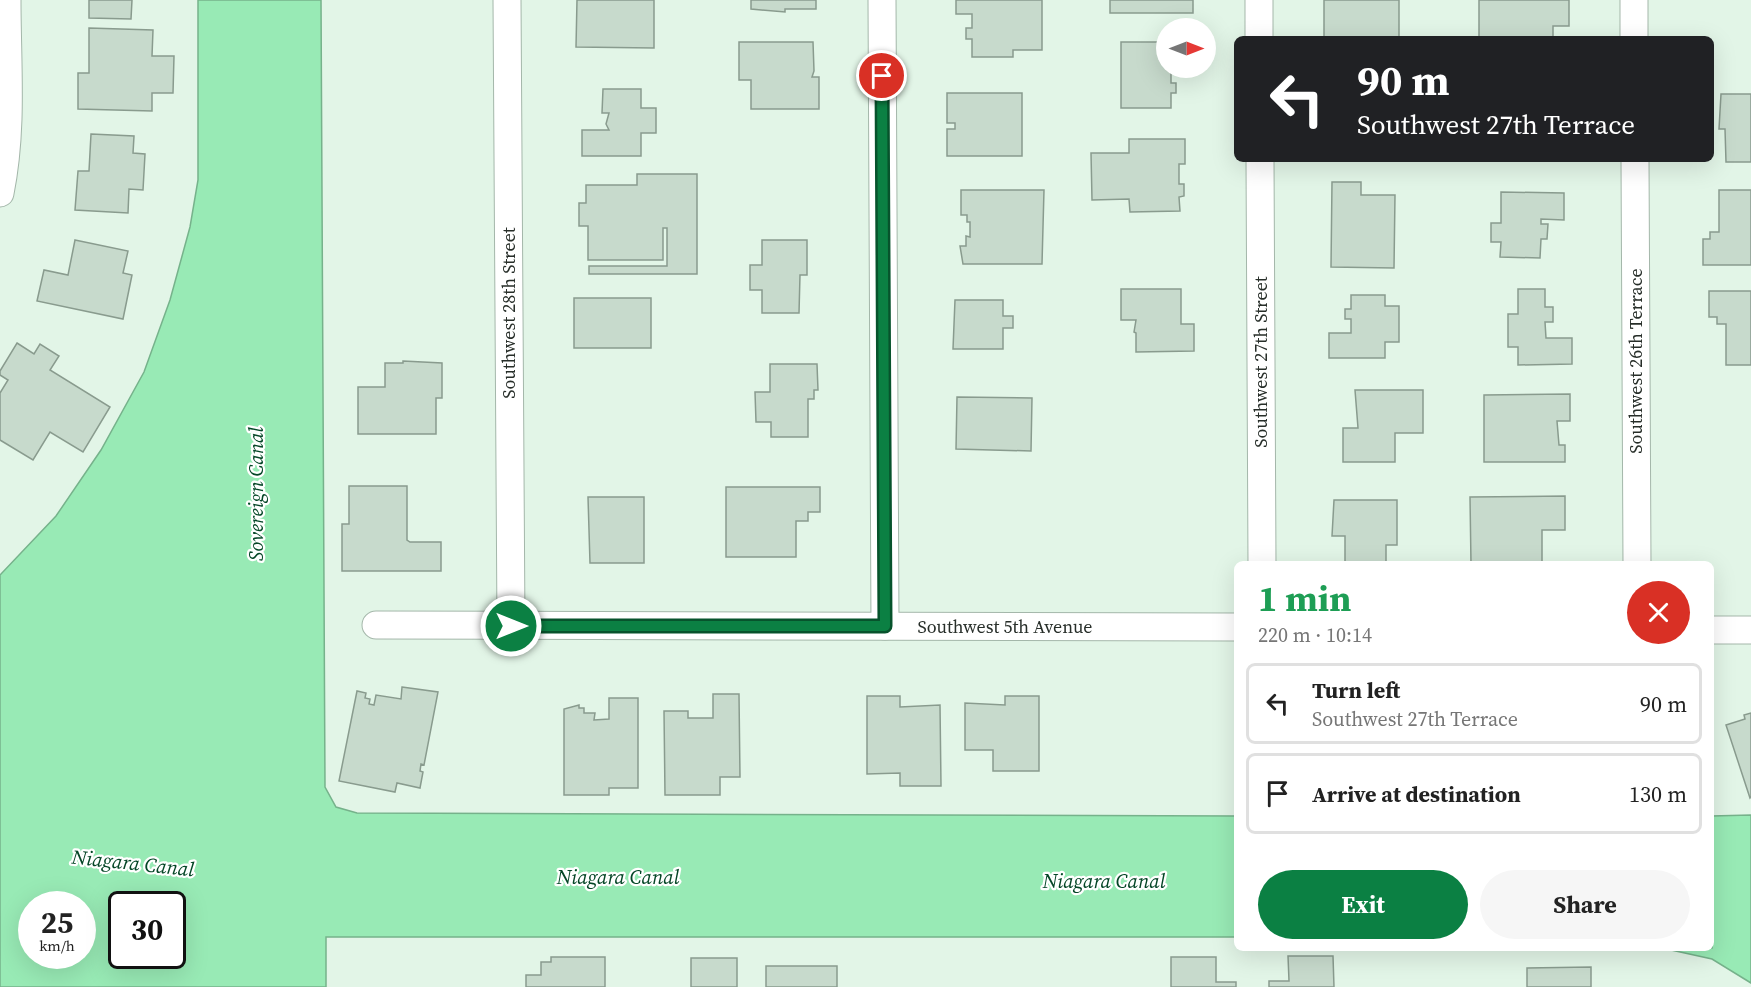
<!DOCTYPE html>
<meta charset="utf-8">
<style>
:root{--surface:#fff;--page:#f6f6f6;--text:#222;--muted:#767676;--line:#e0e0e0;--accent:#0b8043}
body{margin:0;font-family:"Source Serif 4",serif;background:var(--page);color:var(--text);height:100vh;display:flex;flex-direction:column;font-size:22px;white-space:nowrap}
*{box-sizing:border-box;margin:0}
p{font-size:20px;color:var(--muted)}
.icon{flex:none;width:33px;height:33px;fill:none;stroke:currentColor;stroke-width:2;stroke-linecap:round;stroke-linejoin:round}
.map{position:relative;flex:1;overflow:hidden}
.drawer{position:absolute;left:1234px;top:561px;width:480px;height:390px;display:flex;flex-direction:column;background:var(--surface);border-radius:9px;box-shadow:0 6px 24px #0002}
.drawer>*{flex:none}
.guide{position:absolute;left:1234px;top:36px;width:480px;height:126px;border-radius:9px;box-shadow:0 6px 24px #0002;background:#202124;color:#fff;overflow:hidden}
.needle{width:39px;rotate:90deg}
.fabs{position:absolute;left:1156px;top:18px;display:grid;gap:12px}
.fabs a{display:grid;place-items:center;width:60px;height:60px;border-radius:50%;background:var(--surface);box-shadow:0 6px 24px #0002;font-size:30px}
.speed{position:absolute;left:18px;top:891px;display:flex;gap:12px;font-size:30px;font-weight:700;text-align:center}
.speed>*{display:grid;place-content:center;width:78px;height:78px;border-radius:50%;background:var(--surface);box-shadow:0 6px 24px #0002;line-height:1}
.speed small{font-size:15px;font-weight:400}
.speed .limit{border:3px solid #111;border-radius:9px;background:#fff;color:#111}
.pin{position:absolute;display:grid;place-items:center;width:51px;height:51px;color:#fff;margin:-26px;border:3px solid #fff;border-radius:50%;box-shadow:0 2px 6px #0007}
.me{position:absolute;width:66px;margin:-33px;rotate:90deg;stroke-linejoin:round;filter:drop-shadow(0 0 4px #0008)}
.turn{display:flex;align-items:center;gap:21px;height:126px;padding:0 24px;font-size:27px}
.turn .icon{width:78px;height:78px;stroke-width:2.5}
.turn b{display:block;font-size:42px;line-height:51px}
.round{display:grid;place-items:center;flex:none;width:63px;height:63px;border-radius:32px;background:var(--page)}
.overview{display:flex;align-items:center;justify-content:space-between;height:102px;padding:0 24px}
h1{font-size:36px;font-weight:700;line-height:45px;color:#1e9e55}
.cta{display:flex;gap:12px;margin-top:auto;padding:12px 24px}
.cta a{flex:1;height:69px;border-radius:36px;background:var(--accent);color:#fff;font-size:24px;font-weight:700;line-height:69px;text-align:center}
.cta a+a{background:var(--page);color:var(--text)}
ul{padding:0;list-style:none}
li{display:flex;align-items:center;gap:18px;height:81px;margin:0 12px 9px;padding:0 12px;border:3px solid var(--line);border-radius:9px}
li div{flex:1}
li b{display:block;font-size:22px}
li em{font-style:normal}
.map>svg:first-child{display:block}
.water{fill:#98eab5;stroke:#76b28b;stroke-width:1.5;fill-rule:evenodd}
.building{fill:#c7dacc;stroke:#899b8e;stroke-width:1.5}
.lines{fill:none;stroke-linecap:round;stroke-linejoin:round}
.street-casing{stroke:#a4b7aa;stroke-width:29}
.street{stroke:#fff;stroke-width:27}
.route-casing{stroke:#07532c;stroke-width:15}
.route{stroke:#0b8043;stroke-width:10}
.labels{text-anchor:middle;stroke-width:4.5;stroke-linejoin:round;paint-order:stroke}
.street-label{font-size:18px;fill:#272e29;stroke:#fff}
.water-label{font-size:20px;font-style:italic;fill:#044626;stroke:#fff}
</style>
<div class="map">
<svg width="1751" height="987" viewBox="0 0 1751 987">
<rect width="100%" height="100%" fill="#e2f5e7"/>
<g class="water">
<path d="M198,0H321L325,787L336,807L357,813L1237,816V937H326V987H0V575L56,516L101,450L144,372L170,300L190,227L198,180ZM32,904H82V956H32ZM122,904H172V956H122Z"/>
<polygon points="1751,815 1751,983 1712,959 1662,948 1712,948 1712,816"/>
</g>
<g class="building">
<polygon points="89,0 132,0 131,19 89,18"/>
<polygon points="577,0 654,0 654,48 576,47"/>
<polygon points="751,0 816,0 816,9 785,9 785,12 751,9"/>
<polygon points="956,0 1042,0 1042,50 1013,50 1013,57 972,57 972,39 966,39 966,28 972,28 972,14 956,14"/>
<rect x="1110" y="0" width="83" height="13"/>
<rect x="1324" y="0" width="75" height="39"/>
<polygon points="1479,0 1569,0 1569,26 1553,26 1553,39 1479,39"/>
<polygon points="89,28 153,30 152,56 174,56 173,93 152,93 152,111 78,109 78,73 89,73"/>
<polygon points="739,42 813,42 814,71 812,77 819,77 819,109 751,109 751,80 739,80"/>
<polygon points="1121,42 1167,42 1167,68 1188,68 1171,68 1171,83 1176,83 1176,93 1171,93 1171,108 1121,108"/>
<polygon points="603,89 641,89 641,108 656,108 656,133 641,133 641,156 582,156 582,130 609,130 606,124 609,113 602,113"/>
<polygon points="947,93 1022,93 1022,156 947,156 947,129 955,129 955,123 947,123"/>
<polygon points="1721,94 1751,94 1751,162 1726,162 1725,129 1719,129"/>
<polygon points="91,134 134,136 133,153 145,154 143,190 129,189 128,213 75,210 78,171 89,171"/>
<polygon points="1129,139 1185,139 1185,164 1179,164 1179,184 1184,184 1184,196 1179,197 1180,211 1130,212 1129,199 1092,200 1091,153 1129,153"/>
<rect x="1508" y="159" width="66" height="2"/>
<polygon points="637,174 697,174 697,274 589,274 589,266 667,266 667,228 663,228 663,260 588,260 588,226 579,226 579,203 586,203 586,185 637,185"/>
<polygon points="1332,182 1361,182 1361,195 1395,195 1394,268 1331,267"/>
<polygon points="961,190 1044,190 1042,264 963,264 960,246 966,246 966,236 970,237 970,222 967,222 967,215 961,215"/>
<polygon points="1719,190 1751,190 1751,265 1703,265 1703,239 1710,239 1710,232 1719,232"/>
<polygon points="1501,192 1564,193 1564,220 1541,219 1541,224 1548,224 1547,239 1541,239 1540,258 1500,257 1501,242 1491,242 1491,223 1501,223"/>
<polygon points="75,240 128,251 123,273 132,275 123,319 37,301 44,270 68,275"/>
<polygon points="762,240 807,240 807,275 800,275 799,313 762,313 762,290 750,290 750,265 762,265"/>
<polygon points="1121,289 1181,289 1181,324 1194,324 1194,351 1136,352 1136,333 1134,332 1136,320 1121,320"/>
<polygon points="1518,289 1545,289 1545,307 1553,307 1553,322 1545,322 1546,338 1572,338 1572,364 1518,365 1518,347 1508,347 1508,314 1518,314"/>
<polygon points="1709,291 1751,291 1751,365 1726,365 1726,324 1717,324 1717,317 1709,317"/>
<polygon points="1351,295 1385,295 1385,306 1399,306 1399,342 1385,342 1385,358 1329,358 1329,333 1351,333 1351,319 1345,319 1345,309 1351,309"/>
<rect x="574" y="298" width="77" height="50"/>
<polygon points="955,300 1003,300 1003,316 1013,316 1013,328 1003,328 1003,349 953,349"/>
<polygon points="17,343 34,354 40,344 59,356 50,370 110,407 83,452 50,432 33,460 0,440 0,393 8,380 0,375 0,371"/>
<polygon points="403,361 442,363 442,398 436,398 436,434 358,434 358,387 385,387 385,363 403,363"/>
<polygon points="770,364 817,364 818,390 814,390 814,399 808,399 808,437 771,437 771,422 756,422 755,392 770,392"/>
<polygon points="1355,390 1423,390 1423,433 1395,433 1395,462 1343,462 1343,428 1358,428"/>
<polygon points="1570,394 1570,421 1557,421 1559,445 1565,445 1565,462 1484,462 1484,395"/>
<polygon points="957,397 1032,398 1031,451 956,449"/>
<polygon points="349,486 407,486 407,540 410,542 441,542 441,571 342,571 342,524 349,524"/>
<polygon points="726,487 820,487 820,512 808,512 808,521 796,521 796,557 726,557"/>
<polygon points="1565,496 1565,530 1542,530 1542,564 1471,564 1470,497"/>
<polygon points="588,497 644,497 644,563 590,563"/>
<polygon points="1334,500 1397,500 1397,545 1386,545 1386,563 1345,563 1345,536 1332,536"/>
<polygon points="402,687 438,692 424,765 421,764 420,771 423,772 420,788 397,783 395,792 339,781 357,691 366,693 365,698 370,699 369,704 374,705 376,695 401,699"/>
<polygon points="713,694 739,694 740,777 720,777 720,795 665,795 664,711 688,711 688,718 713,718"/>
<polygon points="867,696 900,696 900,707 940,705 941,786 900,786 900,773 867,774"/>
<polygon points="1005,696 1039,696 1039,771 993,771 993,750 965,750 965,703 1005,705"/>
<polygon points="609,698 638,698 638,788 609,788 609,795 564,795 564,709 579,705 579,708 584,708 584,713 595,713 594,720 609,719"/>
<polygon points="1751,713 1751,797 1750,798 1726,725 1745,719 1744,715"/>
<polygon points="1288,956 1333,956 1334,987 1269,987 1269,981 1289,981"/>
<polygon points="551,957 605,957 605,987 526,987 526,975 541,975 541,962 551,962"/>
<polygon points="1171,957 1216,957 1216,982 1236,982 1236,987 1171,987"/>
<rect x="691" y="958" width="46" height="29"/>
<rect x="766" y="966" width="71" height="21"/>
<polygon points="1591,967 1591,987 1527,987 1527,968"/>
</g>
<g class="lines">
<g class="street-casing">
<g id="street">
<polyline points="507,0 511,626"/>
<polyline points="882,0 885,626"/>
<polyline points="1259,0 1259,39"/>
<polyline points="1634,0 1634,39"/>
<polyline points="1260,159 1262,564"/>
<polyline points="1635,159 1637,564"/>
<path d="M0,193C13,129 7,64 7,0"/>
<polyline points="376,625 1238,627"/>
<polyline points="1712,630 1751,630"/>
</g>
</g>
<use href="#street" class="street"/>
</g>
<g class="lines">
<g class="route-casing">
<polyline id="route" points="511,626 885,626 882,76"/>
</g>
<use href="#route" class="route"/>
</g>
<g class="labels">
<g class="street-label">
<text transform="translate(509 313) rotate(-90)" y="6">Southwest 28th Street</text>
<text transform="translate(1636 361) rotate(-90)" y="6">Southwest 26th Terrace</text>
<text transform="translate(1261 362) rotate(-90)" y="6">Southwest 27th Street</text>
<text x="1005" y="633">Southwest 5th Avenue</text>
</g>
<g class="water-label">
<text transform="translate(256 494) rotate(-90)" y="7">Sovereign Canal</text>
<text transform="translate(133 863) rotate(6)" y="7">Niagara Canal</text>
<text x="618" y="884">Niagara Canal</text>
<text x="1104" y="888">Niagara Canal</text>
</g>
</g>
</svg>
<div class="fabs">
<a><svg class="needle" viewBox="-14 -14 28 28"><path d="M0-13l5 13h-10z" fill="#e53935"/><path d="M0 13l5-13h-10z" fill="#767676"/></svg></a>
</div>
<div class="speed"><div>25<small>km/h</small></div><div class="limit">30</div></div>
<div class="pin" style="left:882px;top:76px;background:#d93025"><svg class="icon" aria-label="arrive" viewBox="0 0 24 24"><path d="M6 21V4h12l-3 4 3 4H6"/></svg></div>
<svg class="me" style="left:511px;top:626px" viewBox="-20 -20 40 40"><circle r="17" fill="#0b8043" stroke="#fff" stroke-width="3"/><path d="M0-11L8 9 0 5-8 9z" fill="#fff"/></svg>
<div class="guide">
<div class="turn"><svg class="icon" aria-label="left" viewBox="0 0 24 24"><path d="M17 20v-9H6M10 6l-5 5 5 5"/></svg><div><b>90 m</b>Southwest 27th Terrace</div></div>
</div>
<section class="drawer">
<div class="overview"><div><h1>1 min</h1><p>220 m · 10:14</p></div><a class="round" style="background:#d93025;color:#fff"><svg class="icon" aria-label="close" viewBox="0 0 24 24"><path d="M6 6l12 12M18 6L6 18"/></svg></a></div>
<ul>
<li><svg class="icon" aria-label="left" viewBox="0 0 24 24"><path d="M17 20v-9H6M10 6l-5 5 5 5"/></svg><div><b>Turn left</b><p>Southwest 27th Terrace</p></div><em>90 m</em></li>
<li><svg class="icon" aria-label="arrive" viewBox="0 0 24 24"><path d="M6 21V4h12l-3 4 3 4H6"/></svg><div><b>Arrive at destination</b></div><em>130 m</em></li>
</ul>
<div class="cta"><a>Exit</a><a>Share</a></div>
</section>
</div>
